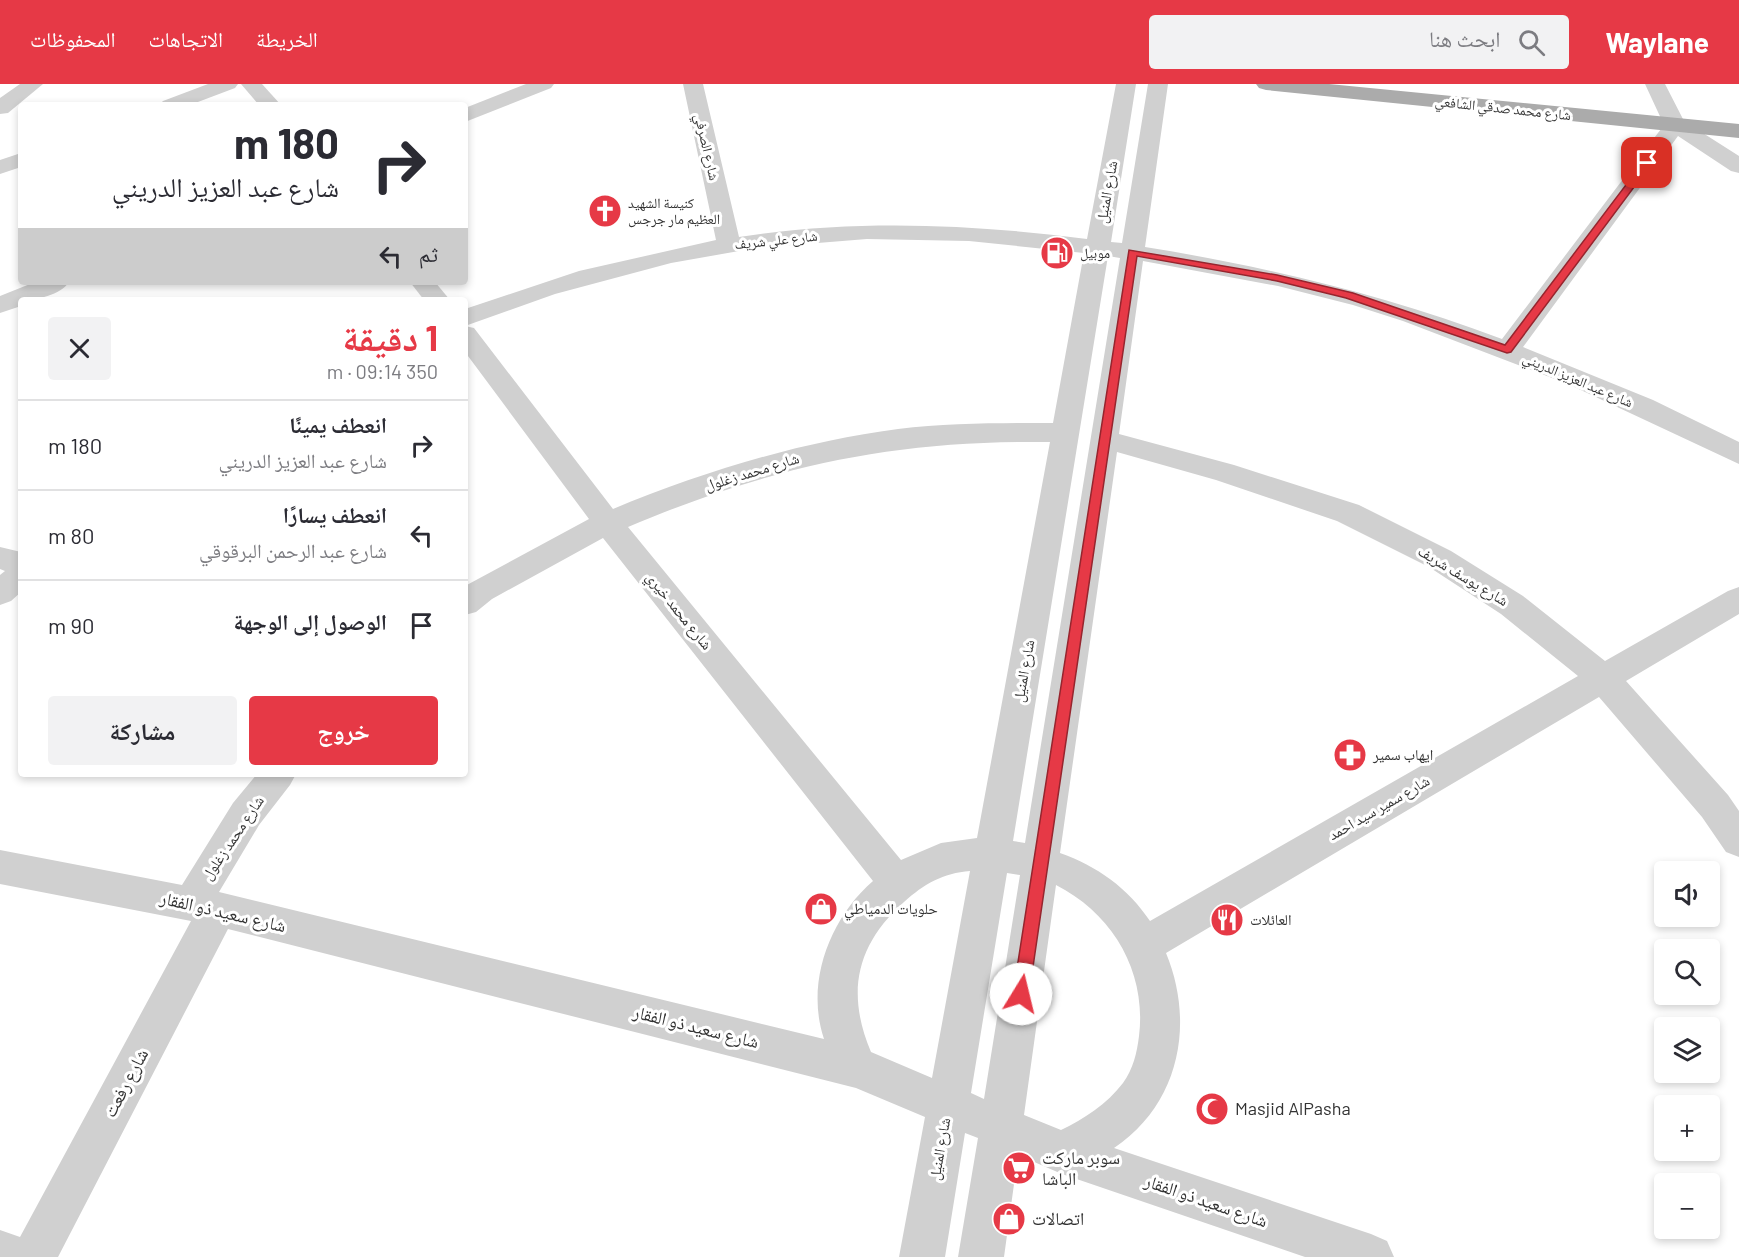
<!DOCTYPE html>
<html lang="ar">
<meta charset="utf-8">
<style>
:root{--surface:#fff;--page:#f2f2f3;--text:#2b2b33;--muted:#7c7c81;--line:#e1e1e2;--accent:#e63946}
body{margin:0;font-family:Barlow,"Noto Naskh Arabic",sans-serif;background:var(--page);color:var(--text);direction:rtl;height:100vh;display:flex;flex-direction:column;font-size:22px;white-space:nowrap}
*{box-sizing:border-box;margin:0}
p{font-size:20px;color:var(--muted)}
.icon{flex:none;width:33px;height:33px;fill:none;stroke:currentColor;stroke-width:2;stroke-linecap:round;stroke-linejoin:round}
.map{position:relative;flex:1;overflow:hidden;direction:ltr}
.sheet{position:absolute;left:18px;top:213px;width:450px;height:480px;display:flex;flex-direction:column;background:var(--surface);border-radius:6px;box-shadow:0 3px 9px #0003;direction:rtl}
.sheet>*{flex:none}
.top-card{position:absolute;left:18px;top:18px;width:450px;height:183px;border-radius:6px;box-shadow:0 3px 9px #0003;direction:rtl;background:#fff;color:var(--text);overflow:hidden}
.controls{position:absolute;left:1654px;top:777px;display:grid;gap:12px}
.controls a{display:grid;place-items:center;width:66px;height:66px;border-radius:6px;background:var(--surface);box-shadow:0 3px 9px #0003;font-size:30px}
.pin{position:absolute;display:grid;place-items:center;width:51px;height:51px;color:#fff;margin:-26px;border-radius:12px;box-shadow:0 3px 9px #0006}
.me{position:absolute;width:66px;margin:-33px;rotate:9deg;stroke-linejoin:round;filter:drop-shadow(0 0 4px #0008)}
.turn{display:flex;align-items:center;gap:21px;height:126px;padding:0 30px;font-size:27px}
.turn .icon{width:78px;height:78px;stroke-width:2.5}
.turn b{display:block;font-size:42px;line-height:51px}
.then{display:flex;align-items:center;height:57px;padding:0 30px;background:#0003;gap:12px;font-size:22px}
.round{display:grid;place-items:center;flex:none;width:63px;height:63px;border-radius:6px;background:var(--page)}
.headline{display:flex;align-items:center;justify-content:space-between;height:102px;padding:0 30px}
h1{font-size:36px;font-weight:700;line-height:45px;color:var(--accent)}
.primary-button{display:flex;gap:12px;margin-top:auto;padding:12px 30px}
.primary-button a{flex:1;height:69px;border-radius:6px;background:var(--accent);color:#fff;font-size:24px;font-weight:700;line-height:69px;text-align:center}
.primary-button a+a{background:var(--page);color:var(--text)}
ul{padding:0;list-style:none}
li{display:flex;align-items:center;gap:18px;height:90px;padding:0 30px;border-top:2px solid var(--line)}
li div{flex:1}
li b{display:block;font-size:22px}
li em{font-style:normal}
header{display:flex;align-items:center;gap:36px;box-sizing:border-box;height:84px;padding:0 30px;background:var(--accent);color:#fff}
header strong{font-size:28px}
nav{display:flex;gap:33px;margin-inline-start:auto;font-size:21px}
.search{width:420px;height:54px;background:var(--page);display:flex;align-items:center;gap:15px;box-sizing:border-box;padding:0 21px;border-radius:6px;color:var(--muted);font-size:22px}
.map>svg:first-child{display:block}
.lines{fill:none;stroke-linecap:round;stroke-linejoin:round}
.minor{fill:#d0d0d0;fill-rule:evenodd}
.major{fill:#ababab;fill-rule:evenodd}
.route{fill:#e63946;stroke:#96252e;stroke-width:1.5}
.labels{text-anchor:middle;stroke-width:6;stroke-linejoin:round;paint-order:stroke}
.far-street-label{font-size:14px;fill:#333;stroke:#fff}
.far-poi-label{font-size:14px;fill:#333;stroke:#fff;text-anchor:start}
.street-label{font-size:15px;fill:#333;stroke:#fff}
.poi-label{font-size:15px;fill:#333;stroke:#fff;text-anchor:start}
.near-street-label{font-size:18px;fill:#333;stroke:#fff}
.near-poi-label{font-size:18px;fill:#333;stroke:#fff;text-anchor:start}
</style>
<header>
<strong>Waylane</strong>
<div class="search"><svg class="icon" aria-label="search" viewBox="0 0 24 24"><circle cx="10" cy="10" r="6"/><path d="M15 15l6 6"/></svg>ابحث هنا</div>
<nav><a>الخريطة</a><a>الاتجاهات</a><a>المحفوظات</a></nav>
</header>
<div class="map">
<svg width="1739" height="1173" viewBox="0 0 1739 1173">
<rect width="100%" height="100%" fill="#fff"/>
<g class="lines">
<g class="minor">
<polygon points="20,0 43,0 8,29 0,30 0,14"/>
<polygon points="208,0 238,0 235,4 190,21 159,21 163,17"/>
<polygon points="241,0 262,0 281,21 259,21"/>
<polygon points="526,0 554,0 551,4 465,38 465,24"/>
<path d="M683,0H703L739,153C855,135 971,140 1087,155L1116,0H1136L1111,158L1122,159L1148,0H1168L1145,163C1269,183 1385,211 1502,255L1664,41L1645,0H1665L1684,37L1739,72V89L1731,87L1678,52L1523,263L1653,316L1739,358V380L1568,300L1403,237L1353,221L1278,202L1143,177L1119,350L1234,381L1359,421L1451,467L1523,512L1605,577L1728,507L1739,503V530L1626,597L1728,711L1739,727V773L1726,768L1702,733L1599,613L1166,869C1195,939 1180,1020 1114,1064L1371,1150L1387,1157L1394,1173H1305L1062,1090L1018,1071L1004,1173H958L978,1054L965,1049L945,1173H899L925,1033L856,1004L228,845L58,1173H0V1146L20,1153L191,837L0,800V766L182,801L233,719L257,690H296L290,701L259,741L219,808L824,955C805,899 830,834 873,797L603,454L492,515L476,528L465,531V502L589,435L465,268V225L579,187L716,156ZM867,155L969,157L1084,169L1053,339C1001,339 950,339 898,345C800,358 705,387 613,425L474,244L465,242L555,210L671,179L756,164ZM1108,172L1120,174L1025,759L1013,757ZM1050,358L977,754L941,759L901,776L628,443C772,382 893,356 1050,358ZM1117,368L1216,396L1337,437L1429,483L1501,530L1578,592L1150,837C1128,804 1097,782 1060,769ZM970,787L932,994L871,968C846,909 856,861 904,818C924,800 943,789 970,787ZM1007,789L1020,791L984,1015L971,1009ZM1056,801C1113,830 1147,888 1139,952C1137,969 1133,985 1123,999C1107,1020 1084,1035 1061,1046L1024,1031Z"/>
<polygon points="21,69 21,83 0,90 0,76"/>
<path d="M35,198H69C61,211 36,216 21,216V222L0,229V212Z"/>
<polygon points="410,198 435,198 450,216 424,216"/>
<polygon points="0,463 21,468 21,508 11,517 0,521 0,491 5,487 0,485"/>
</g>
<polygon class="major" points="1256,0 1329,0 1739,40 1739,54 1266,6 1259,4"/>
</g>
<polygon class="route" points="1644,77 1652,79 1511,268 1507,269 1346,214 1277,197 1137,172 1029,910 1027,916 1021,918 1015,916 1013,910 1129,166 1277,191 1353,209 1505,261"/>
<defs>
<g id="church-disc" transform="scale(1.725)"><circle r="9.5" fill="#e63946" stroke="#fff"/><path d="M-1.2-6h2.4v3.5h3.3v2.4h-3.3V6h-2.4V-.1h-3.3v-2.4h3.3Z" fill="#fff"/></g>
<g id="fuel-disc" transform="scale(1.725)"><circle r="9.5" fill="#e63946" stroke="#fff"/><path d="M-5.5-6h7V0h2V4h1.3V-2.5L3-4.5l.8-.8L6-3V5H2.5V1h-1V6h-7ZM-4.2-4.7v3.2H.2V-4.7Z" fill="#fff"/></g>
<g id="pharmacy-disc" transform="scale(1.725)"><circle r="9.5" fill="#e63946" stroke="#fff"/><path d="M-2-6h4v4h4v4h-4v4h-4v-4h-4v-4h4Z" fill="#fff"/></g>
<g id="shop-disc" transform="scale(1.725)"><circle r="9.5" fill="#e63946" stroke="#fff"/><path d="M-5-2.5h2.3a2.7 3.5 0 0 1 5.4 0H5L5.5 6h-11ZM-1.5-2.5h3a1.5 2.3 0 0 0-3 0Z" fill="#fff"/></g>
<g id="restaurant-disc" transform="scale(1.725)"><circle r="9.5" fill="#e63946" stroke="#fff"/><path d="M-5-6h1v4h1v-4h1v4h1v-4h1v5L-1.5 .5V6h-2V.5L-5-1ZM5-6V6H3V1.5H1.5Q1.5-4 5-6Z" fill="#fff"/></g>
<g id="mosque-disc" transform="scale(1.725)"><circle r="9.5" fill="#e63946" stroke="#fff"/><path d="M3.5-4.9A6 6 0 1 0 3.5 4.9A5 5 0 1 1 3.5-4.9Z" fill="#fff"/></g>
<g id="supermarket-disc" transform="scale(1.725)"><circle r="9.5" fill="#e63946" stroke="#fff"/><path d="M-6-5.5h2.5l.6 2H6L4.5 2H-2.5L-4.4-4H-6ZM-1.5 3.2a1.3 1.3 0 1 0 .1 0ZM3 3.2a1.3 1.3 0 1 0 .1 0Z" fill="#fff"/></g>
</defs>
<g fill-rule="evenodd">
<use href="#church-disc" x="605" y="127"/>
<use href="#fuel-disc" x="1057" y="169"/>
<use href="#pharmacy-disc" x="1350" y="671"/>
<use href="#shop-disc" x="821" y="825"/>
<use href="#restaurant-disc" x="1227" y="836"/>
<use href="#mosque-disc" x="1212" y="1025"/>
<use href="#supermarket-disc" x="1019" y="1084"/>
<use href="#shop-disc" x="1009" y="1135"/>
</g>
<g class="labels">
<g class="far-street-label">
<text transform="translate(1503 24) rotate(6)" y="5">شارع محمد صدقي الشافعي</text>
<text transform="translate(707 63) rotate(77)" y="5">شارع الصرفي</text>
<text transform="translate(776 156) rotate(-6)" y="5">شارع علي شريف</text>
<text transform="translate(1578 296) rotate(23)" y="5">شارع عبد العزيز الدريني</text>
</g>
<g class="far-poi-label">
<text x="628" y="124">كنيسة الشهيد<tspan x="628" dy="16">العظيم مار جرجس</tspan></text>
<text x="1080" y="174">موبيل</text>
</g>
<g class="street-label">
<text transform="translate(1107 108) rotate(-80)" y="5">شارع المنيل</text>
<text transform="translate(752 388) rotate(-17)" y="5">شارع محمد زغلول</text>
<text transform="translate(1463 492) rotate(31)" y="5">شارع يوسف شريف</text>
<text transform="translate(679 527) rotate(51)" y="5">شارع محمد خيري</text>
<text transform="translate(1024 587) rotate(-80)" y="5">شارع المنيل</text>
<text transform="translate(1379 724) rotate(-30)" y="5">شارع سمير سيد احمد</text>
<text transform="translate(233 754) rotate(-56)" y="5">شارع محمد زغلول</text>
<text transform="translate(940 1065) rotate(-80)" y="5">شارع المنيل</text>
</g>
<g class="poi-label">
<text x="1373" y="676">ايهاب سمير</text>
<text x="844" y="830">حلويات الدمياطي</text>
<text x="1250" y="841">العائلات</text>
</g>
<g class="near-street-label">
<text transform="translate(223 828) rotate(13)" y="6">شارع سعيد ذو الفقار</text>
<text transform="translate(696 943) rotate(14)" y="6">شارع سعيد ذو الفقار</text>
<text transform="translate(126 999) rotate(-62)" y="6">شارع رفعت</text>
<text transform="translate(1206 1117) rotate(19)" y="6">شارع سعيد ذو الفقار</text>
</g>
<g class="near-poi-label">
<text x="1235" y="1031">Masjid AlPasha</text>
<text x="1042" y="1080">سوبر ماركت<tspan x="1042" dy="21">الباشا</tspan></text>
<text x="1032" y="1141">اتصالات</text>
</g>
</g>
</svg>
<div class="controls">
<a><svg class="icon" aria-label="sound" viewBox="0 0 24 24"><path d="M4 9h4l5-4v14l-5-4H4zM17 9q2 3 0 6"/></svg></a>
<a><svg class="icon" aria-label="search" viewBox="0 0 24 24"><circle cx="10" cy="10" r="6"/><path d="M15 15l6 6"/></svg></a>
<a><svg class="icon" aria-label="layers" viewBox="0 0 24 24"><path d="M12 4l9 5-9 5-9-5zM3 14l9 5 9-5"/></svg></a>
<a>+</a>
<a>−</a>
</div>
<div class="pin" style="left:1647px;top:79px;background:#d93025"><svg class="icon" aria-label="arrive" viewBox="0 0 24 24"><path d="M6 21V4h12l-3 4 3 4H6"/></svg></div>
<svg class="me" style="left:1021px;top:910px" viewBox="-20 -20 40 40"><circle r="19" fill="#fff"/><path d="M0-13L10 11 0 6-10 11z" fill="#e63946"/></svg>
<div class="top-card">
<div class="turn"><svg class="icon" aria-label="right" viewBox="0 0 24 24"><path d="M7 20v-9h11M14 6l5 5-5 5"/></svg><div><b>180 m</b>شارع عبد العزيز الدريني</div></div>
<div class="then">ثم<svg class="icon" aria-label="left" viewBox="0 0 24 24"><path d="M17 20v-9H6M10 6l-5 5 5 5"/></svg></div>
</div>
<section class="sheet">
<div class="headline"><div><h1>1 دقيقة</h1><p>350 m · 09:14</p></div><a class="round"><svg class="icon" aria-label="close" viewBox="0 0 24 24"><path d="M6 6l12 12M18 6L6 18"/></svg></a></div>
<ul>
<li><svg class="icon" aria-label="right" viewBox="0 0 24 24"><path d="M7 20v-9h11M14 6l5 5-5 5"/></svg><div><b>انعطف يمينًا</b><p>شارع عبد العزيز الدريني</p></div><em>180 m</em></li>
<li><svg class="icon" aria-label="left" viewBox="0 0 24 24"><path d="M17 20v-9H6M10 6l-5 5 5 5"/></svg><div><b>انعطف يسارًا</b><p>شارع عبد الرحمن البرقوقي</p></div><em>80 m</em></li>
<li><svg class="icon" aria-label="arrive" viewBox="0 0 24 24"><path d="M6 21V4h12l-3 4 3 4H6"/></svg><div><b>الوصول إلى الوجهة</b></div><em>90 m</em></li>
</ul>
<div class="primary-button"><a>خروج</a><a>مشاركة</a></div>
</section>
</div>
